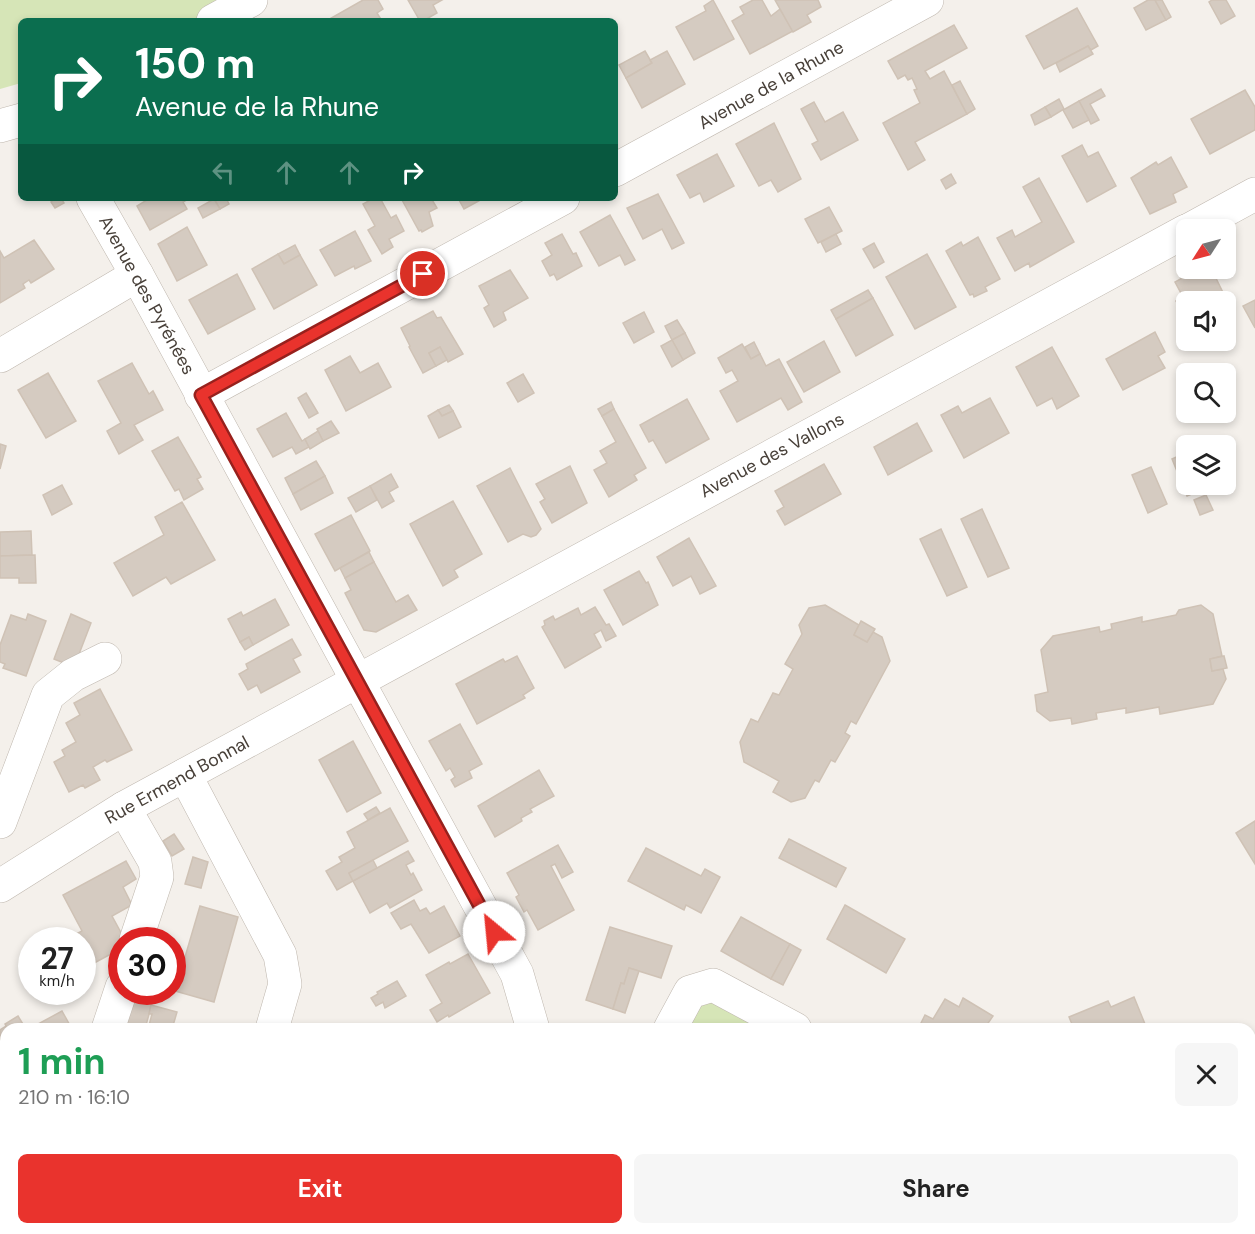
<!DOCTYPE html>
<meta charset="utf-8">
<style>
:root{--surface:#fff;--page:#f6f6f6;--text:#222;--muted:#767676;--accent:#e9332d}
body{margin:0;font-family:"DM Sans",sans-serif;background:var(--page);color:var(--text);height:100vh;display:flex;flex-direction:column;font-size:22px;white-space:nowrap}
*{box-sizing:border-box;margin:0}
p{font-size:20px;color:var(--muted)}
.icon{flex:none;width:33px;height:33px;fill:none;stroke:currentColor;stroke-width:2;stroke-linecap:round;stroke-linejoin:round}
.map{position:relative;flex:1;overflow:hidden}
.side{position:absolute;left:0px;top:1023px;width:1256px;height:212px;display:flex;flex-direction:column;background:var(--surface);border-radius:18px 18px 0 0;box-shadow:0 3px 9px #0003}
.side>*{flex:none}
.top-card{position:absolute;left:18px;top:18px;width:600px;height:183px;border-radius:9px;box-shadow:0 3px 9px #0003;background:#0b6e4f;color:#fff;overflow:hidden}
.needle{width:39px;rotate:234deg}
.controls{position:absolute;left:1176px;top:219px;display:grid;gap:12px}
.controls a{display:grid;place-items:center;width:60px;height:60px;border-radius:9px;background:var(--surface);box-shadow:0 3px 9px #0003;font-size:30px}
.speed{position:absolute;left:18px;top:927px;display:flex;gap:12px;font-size:30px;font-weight:700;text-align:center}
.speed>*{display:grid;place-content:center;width:78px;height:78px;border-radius:50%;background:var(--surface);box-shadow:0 3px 9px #0003;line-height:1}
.speed small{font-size:15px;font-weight:400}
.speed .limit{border:9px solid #d22;background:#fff;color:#111}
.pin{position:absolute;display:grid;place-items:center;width:51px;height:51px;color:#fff;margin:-26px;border:3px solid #fff;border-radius:50%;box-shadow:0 2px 6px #0007}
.me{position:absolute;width:66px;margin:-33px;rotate:332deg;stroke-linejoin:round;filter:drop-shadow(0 0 4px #0008)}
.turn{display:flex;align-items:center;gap:21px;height:126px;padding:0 18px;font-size:27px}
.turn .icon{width:78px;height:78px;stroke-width:2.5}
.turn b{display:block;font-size:42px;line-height:51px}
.lanes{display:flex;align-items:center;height:57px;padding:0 18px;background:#0003;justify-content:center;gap:30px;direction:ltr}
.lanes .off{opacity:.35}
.round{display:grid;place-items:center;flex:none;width:63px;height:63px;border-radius:9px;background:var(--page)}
.headline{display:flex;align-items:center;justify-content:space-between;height:102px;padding:0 18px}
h1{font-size:36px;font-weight:700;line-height:45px;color:#1e9e55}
.primary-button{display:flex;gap:12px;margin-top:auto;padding:12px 18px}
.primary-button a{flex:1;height:69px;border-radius:9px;background:var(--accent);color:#fff;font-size:24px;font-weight:700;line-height:69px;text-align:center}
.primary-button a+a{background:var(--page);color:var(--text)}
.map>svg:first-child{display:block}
.green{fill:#d6e5b7}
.building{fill:#d5cbc1;stroke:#cfc2b5;stroke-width:1.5}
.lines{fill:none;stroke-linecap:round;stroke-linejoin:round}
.minor-casing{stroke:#bfb7ae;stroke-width:34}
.minor{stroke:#fff;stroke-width:33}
.route-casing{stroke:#97211d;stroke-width:15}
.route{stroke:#e9332d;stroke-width:10}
.labels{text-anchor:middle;stroke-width:4.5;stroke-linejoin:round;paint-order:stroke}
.street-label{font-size:18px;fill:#484039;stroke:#fff}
</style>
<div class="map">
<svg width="1255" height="1234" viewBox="0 0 1255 1234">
<rect width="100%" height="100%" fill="#f4f0eb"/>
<g class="green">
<polygon points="0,0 238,0 226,7 190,21 21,21 21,83 0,89"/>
<polygon points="710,998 778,1029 680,1029 690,1007"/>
</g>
<g class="building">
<polygon points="363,0 378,0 383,9 377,13 382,21 326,21"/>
<polygon points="408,0 442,0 433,5 437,13 423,21 420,21"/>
<polygon points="713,0 734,39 694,60 676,27 706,11 704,6"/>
<polygon points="753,0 762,0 771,16 780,9 793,31 750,54 732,21 744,14 740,7"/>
<polygon points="775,0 818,0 821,7 807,15 811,22 793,32"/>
<polygon points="1148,0 1155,0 1166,20 1146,30 1134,8"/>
<polygon points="1155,0 1162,0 1171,17 1166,20"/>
<polygon points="1212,0 1226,0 1235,16 1221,24 1209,2"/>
<polygon points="1077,8 1098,46 1091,50 1088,46 1044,69 1026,36"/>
<polygon points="954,25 967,48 925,71 930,79 944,71 967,114 915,142 925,160 908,170 883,123 920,103 914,90 917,89 912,78 908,80 905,75 898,79 888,61"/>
<polygon points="1088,46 1093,54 1060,72 1056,63"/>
<polygon points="645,51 652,63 626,78 619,65"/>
<polygon points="667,51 685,84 642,108 626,78 652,63 650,60"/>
<polygon points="960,81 975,109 967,114 952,85"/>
<polygon points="1101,89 1105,96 1090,104 1099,120 1091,124 1079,101"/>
<polygon points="1245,90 1255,107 1255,130 1210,154 1191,119"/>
<polygon points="1059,99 1064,109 1051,117 1045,107"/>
<polygon points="1079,101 1089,120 1073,128 1063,110"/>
<polygon points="814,102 825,122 843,112 858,140 821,160 812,144 818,141 801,109"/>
<polygon points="1045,107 1051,117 1035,125 1031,115"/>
<polygon points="774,123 801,179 778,192 771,180 759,186 736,144"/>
<polygon points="1082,145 1088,157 1098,152 1116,186 1087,202 1062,156"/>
<polygon points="717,154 734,186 704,202 700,193 690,198 677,175"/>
<polygon points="1171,157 1187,187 1173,194 1176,202 1150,214 1131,178 1156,162 1158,165"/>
<polygon points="951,174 956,183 946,189 941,180"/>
<polygon points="1039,178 1074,242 1030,267 1029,263 1015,271 997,238 1012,230 1015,237 1042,222 1023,187"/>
<polygon points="658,194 684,243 672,249 662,229 643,239 627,208"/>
<polygon points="57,198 61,198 64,203 55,208 51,202"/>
<polygon points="150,198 190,198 183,202 187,209 150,230 137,206"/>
<polygon points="217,198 226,198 229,204 220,209 214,199"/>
<polygon points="374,198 380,198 391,218 396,215 404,231 389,239 393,247 382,254 368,230 375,226 363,204"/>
<polygon points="401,198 431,198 437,208 429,212 433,226 422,232 421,230 419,231"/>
<polygon points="458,198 484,198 464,209"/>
<polygon points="214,199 220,209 203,218 198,208"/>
<polygon points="829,207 842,231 818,243 805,219"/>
<polygon points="610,215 635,260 625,265 620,255 599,266 580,232"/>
<polygon points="187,227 207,265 177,281 158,244"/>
<polygon points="355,231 371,261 355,269 354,266 335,276 320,250"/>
<polygon points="562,234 573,254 576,253 582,266 557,280 554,274 550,276 542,261 552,255 545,243"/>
<polygon points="836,234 841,244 826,252 821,242"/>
<polygon points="978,237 1000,279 985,287 987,291 974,297 973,294 970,295 946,251 961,242 963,246"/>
<polygon points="34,240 54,269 31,283 29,280 23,284 25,288 0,303 0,251 4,258"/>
<polygon points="874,243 884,262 874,268 863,249"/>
<polygon points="295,245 300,255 284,264 278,254"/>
<polygon points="278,254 284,264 300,255 317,285 274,309 252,269"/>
<polygon points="927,254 956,307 915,329 886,277"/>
<polygon points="1200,268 1211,268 1232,311 1226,315 1226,302 1186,302 1186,320 1176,301 1183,297 1175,282"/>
<polygon points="510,270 528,298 503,312 506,320 494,327 484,308 489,305 479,286"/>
<polygon points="237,274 255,309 208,334 189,300"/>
<polygon points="868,290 873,298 836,319 831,310"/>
<polygon points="873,298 893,335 856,356 836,319"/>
<polygon points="1255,300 1255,328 1243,306"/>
<polygon points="433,311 437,318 441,317 463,354 448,362 440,347 429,353 436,366 423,373 409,347 410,346 401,328"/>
<polygon points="644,312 654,332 634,343 623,323"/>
<polygon points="677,320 685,333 672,340 665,326"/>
<polygon points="1155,332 1165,352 1158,356 1165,368 1123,390 1106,359"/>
<polygon points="685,333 695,353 683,360 672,340"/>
<polygon points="672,340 683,360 672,367 661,346"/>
<polygon points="824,341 840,372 804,392 787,362"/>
<polygon points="754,342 760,354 751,359 745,347"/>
<polygon points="742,344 751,359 760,354 766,366 779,359 802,402 788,410 781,398 737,422 720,391 738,381 732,370 726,373 718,358"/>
<polygon points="440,347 447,360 436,366 429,353"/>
<polygon points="1052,347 1079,396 1057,409 1052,398 1037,406 1016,367"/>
<polygon points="350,356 360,373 378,363 391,387 346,411 325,370"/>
<polygon points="132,363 149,394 153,391 163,410 134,425 143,440 119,454 107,431 121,423 98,381"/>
<polygon points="48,373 76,421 46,438 18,390"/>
<polygon points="523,374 534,393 518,402 507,383"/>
<polygon points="306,393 318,413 309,418 298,398"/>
<polygon points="990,398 1009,433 964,458 941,415 958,406 962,413"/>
<polygon points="687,399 709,439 666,463 653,440 649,442 640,425"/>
<polygon points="611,402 614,409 602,416 598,409"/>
<polygon points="449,405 453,411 442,416 438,410"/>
<polygon points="614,409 646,468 634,475 637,480 609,497 594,470 607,463 600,451 616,442 602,416"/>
<polygon points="438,410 442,416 453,411 461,427 439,438 428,416"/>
<polygon points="286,413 302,441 305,439 309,447 296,454 292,447 273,457 257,429"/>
<polygon points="331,421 339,433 323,441 317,429"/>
<polygon points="917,423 932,451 888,475 874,447"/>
<polygon points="318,431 323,441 310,449 305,439"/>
<polygon points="178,437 201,477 197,479 203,489 184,500 179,489 175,491 152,451"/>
<polygon points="0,444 6,446 0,469"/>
<polygon points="1186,453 1186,484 1205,484 1206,488 1187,496 1172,459"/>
<polygon points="316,461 325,476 293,494 285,478"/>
<polygon points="824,464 841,494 785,525 777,511 784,507 775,491"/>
<polygon points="570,466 587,503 552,523 540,502 545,499 536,484"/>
<polygon points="1151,467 1167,504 1148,513 1132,475"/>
<polygon points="510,468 541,529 536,535 531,537 523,534 508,542 477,486"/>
<polygon points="391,474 398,487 389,492 394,501 382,508 370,486"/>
<polygon points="325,476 333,493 301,510 293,494"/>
<polygon points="62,485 72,504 52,515 43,495"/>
<polygon points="370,486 377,500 356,512 348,498"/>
<polygon points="1206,495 1213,510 1200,515 1194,500"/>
<polygon points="453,501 482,554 454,570 458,577 443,586 410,524"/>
<polygon points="182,502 215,560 171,584 166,577 133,596 114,563 164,535 155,517"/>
<polygon points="982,509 1009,568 988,577 961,519"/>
<polygon points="351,515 370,551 335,571 315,534"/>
<polygon points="941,529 967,587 947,596 920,539"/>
<polygon points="31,531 32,555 0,556 0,532"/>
<polygon points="689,538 716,586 700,594 691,576 673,586 657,557"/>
<polygon points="369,552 374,562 345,578 340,568"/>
<polygon points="35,555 36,583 19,583 19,578 0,578 0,556"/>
<polygon points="374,562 396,602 408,595 417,610 376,632 364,630 345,593 351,590 345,578"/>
<polygon points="639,571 646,583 648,582 658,605 623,625 604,590"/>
<polygon points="275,599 289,625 253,645 249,637 240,642 228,619 241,612 243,616"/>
<polygon points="825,605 859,625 854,635 867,642 873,632 882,637 890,661 856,724 851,721 845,733 850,736 835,762 831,760 819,782 815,780 805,798 791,802 773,792 779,781 744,762 740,742 751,719 758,722 773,693 779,695 793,669 785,664 802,634 799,625 809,608"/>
<polygon points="1201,605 1213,614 1222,656 1210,659 1212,671 1223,669 1226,679 1213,704 1160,714 1159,707 1126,713 1126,708 1096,713 1097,719 1072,724 1071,718 1050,721 1037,711 1035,695 1048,692 1041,650 1053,636 1099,627 1100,632 1112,629 1111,624 1142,617 1142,622 1176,615 1179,610"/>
<polygon points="595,607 606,625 609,624 616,636 606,641 601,630 594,634 601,647 565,668 542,627 545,625 544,621 553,616 555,620 578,608 581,615"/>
<polygon points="28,614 46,621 26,676 3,668 5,664 0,662 0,645 11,615 26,620"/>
<polygon points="71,614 91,623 74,667 54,659"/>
<polygon points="861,621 875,629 867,642 854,635"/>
<polygon points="249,637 253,645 245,650 240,642"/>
<polygon points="292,639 301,655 293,659 300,672 261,693 257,685 248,690 239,674 248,669 246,664"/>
<polygon points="517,656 534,688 523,695 525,698 477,724 456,684 503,659 505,662"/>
<polygon points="1224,656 1227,668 1212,671 1210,659"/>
<polygon points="100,689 132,750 107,762 105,760 93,767 100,780 85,788 83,785 69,792 54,762 65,756 62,750 76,742 66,723 80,715 74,703"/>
<polygon points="460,724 482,764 469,771 472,778 455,787 451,780 455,777 450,768 446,771 429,741"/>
<polygon points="353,741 381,793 347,812 319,760"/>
<polygon points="539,770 554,796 530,809 532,812 521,818 522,821 495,837 478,806"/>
<polygon points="376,807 380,813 368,820 364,814"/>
<polygon points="390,808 408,841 349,873 353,881 337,890 326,871 342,862 339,857 355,848 347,832"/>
<polygon points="1255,821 1255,864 1236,833"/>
<polygon points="174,834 184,849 172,856 163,841"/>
<polygon points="789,839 846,868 836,887 779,858"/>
<polygon points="558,845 573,872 562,878 555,864 551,866 574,910 538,930 527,910 524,912 516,897 519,895 507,873"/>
<polygon points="646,848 701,876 705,869 720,877 701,913 686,905 684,910 628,881"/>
<polygon points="408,851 414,861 406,865 411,875 413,873 422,890 390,908 387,903 370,913 353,881"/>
<polygon points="193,857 208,862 201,888 185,884"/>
<polygon points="373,860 377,868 353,881 349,873"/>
<polygon points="126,861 136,879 123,887 132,905 112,916 125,940 122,940 122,948 85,968 82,964 82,940 65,940 82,931 63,895"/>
<polygon points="414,900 420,911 426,908 430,914 444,906 460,936 429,953 411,924 401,929 391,913"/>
<polygon points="845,905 905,939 886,973 827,939"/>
<polygon points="200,906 238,917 214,1002 175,991"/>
<polygon points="741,917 790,944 771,979 721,951"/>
<polygon points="610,927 672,946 661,978 629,968 624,984 621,983 613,1009 586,1000"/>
<polygon points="790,944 801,950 783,985 771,979"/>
<polygon points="468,954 490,993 449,1017 448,1015 437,1022 430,1010 442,1003 426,975 449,962 450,964"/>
<polygon points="629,968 639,971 625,1013 613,1009 621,983 624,984"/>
<polygon points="397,981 406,996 385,1008 383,1002 376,1006 371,998 378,994 377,992"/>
<polygon points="132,992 155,992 145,1029 121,1029"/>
<polygon points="1134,997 1147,1029 1074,1029 1069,1017 1108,1001 1111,1007"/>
<polygon points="963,998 993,1016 984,1029 918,1029 925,1015 933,1019 945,999 959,1007"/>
<polygon points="151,1005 177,1012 172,1029 148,1029 152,1014 149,1014"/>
<polygon points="62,1011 72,1029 29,1029"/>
<polygon points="18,1016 26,1029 6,1029 6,1049 0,1039 0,1030 6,1026 5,1024"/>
<polygon points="1255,1189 1255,1226 1245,1231 1243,1228 1250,1228 1250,1192"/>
<polygon points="1255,1226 1255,1234 1177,1234 1174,1228 1243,1228 1245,1231"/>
<polygon points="100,1228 134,1228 132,1234 99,1234"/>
<polygon points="356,1228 362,1228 377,1234 355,1234"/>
<polygon points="389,1228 428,1228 427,1234 387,1234"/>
<polygon points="510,1228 551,1228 550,1234 508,1234"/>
<polygon points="647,1228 662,1228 663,1229 660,1234 644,1234"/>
<polygon points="759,1228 776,1228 774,1234 769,1234"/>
<polygon points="808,1228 845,1228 853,1233 804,1234"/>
<polygon points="971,1228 1019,1228 1016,1234 980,1234"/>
</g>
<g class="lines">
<g class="minor-casing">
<g id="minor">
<polyline points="213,21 251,0"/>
<polyline points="0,126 21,120"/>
<polyline points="615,170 927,0"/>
<polyline points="93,198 137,275 517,974 533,1029"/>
<polyline points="1189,230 1255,194"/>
<polyline points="0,356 137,275"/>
<polyline points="201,395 563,198"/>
<polyline points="185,775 280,955 285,984 272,1029"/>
<polyline points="124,808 155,862 157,877 136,940"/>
<polyline points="0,822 48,695 73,675 105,659"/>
<polyline points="0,886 124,808 1186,231"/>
<polyline points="108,1029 122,987"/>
<polyline points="670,1029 690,992 713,985 795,1029"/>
<polyline points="219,1228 221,1234"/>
<polyline points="1145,1228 1152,1234"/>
<polyline points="474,1234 476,1228"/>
<polyline points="1076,1234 1080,1228"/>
</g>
</g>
<use href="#minor" class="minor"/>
</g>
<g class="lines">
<g class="route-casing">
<polyline id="route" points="423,274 201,395 494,932"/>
</g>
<use href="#route" class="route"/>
</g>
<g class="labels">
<g class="street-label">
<text transform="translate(771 85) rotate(-29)" y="6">Avenue de la Rhune</text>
<text transform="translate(147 295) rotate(61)" y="6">Avenue des Pyrénées</text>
<text transform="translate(772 455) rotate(-28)" y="6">Avenue des Vallons</text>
<text transform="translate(177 780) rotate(-29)" y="6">Rue Ermend Bonnal</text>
</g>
</g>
</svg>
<div class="controls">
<a><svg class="needle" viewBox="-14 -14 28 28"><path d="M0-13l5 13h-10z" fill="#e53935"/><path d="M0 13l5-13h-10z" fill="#767676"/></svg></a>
<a><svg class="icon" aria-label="sound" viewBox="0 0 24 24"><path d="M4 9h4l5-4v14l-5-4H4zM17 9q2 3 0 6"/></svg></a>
<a><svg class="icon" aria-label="search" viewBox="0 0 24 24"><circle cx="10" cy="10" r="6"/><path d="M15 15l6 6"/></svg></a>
<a><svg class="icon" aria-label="layers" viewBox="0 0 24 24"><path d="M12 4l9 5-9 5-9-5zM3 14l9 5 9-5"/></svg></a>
</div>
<div class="speed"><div>27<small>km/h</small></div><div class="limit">30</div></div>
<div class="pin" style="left:423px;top:274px;background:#d93025"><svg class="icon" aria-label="arrive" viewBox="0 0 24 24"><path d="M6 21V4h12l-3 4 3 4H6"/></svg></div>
<svg class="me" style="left:494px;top:932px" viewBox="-20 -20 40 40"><circle r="19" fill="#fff"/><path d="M0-13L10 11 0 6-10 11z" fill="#e9332d"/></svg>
<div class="top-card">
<div class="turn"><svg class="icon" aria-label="right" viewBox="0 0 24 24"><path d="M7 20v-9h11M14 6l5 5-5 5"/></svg><div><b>150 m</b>Avenue de la Rhune</div></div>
<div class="lanes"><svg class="icon off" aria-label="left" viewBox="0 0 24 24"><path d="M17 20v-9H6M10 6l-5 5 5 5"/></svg><svg class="icon off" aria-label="ahead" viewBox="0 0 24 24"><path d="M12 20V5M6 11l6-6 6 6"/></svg><svg class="icon off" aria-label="ahead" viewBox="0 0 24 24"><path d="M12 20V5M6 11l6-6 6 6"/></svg><svg class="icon" aria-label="right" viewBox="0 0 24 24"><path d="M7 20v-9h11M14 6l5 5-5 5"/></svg></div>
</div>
<section class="side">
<div class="headline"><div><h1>1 min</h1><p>210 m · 16:10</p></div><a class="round"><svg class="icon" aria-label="close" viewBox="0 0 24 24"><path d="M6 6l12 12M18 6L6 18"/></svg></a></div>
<div class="primary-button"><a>Exit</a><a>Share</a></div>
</section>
</div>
